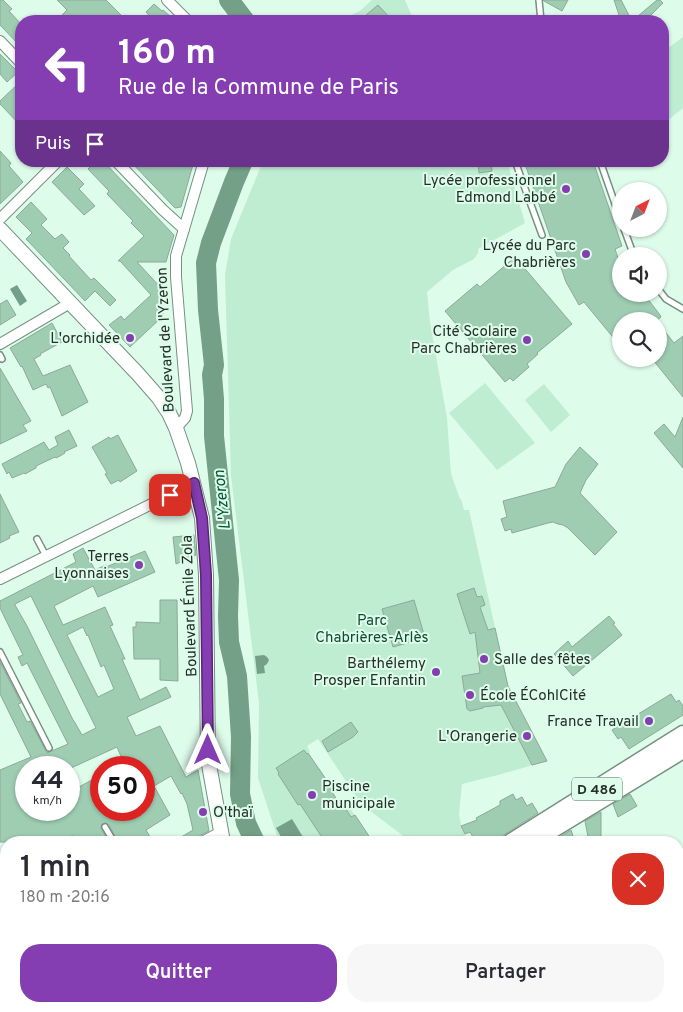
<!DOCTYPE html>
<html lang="fr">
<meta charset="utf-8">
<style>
:root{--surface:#fff;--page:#f7f7f7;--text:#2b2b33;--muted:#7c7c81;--accent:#853eb1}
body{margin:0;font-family:Overpass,sans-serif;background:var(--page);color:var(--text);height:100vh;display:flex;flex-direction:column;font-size:19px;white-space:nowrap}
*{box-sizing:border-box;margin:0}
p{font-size:16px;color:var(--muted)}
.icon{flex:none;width:28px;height:28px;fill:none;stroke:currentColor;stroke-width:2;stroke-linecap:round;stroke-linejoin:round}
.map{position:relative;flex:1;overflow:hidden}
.panel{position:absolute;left:0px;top:836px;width:684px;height:176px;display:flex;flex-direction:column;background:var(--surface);border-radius:20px 20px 0 0;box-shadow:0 1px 4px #0004}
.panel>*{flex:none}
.banner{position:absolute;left:15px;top:15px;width:654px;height:152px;border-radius:20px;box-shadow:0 1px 4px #0004;background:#853eb1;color:#fff;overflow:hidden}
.needle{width:32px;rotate:42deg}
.fabs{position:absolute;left:612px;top:182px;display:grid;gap:10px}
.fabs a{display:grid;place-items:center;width:55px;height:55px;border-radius:50%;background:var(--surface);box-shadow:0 1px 4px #0004;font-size:25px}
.speed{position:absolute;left:15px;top:756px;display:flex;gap:10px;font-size:25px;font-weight:700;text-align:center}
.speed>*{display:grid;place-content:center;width:65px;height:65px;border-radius:50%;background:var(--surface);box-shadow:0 1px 4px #0004;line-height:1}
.speed small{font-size:12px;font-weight:400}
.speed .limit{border:8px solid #d22;background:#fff;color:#111}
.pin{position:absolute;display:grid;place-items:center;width:42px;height:42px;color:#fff;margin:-21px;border-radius:10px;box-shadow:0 2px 8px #0006}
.me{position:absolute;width:55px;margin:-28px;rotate:0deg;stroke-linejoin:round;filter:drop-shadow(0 0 4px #0008)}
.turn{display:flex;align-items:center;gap:18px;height:105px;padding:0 20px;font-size:22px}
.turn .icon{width:65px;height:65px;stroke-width:2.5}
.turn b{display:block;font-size:35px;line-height:42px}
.then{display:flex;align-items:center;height:48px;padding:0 20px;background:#0003;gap:10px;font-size:19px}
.round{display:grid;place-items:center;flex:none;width:52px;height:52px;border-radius:20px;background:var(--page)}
.head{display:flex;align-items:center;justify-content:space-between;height:85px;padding:0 20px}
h1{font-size:30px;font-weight:600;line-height:38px}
.primary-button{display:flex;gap:10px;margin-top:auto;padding:10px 20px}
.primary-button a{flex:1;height:58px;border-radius:20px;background:var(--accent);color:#fff;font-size:20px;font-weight:600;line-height:58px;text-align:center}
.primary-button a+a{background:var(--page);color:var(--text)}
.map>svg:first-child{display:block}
.green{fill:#beedd2}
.water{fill:#73a087}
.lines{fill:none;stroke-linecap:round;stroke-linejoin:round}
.river{stroke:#73a087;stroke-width:20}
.building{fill:#9ecdb2;stroke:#8da999;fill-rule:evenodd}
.lane-casing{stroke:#759181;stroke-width:8}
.street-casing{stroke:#759181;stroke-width:12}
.secondary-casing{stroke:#759181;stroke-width:16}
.primary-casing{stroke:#759181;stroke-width:19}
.lane{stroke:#fff;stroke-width:5}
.street{stroke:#fff;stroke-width:10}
.secondary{stroke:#fff;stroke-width:14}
.primary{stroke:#fff;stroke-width:16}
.route-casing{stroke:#562873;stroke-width:12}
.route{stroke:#853eb1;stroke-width:9}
.poi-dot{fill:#853eb1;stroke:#defcea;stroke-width:2}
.labels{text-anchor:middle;stroke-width:4;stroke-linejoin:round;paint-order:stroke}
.shield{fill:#defcea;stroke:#5c6c63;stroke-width:1}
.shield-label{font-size:14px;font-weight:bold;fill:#242f29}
.poi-label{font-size:15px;fill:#242f29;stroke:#defcea;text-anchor:end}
.street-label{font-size:15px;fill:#242f29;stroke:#defcea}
.park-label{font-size:15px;fill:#114b31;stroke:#defcea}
.water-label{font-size:16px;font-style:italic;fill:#005736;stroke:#defcea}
</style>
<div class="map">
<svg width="683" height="1012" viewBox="0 0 683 1012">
<rect width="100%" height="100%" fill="#defcea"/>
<g class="green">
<polygon points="372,0 405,0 414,21 341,21 361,10"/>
<polygon points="683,37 683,108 663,124 663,52"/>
<polygon points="263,161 507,161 525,223 478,249 478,253 474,259 453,270 427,292 430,322 447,418 451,474 460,499 461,499 464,510 469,510 508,686 547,761 498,775 462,784 459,815 462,829 469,842 399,842 406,838 361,804 318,739 307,746 310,752 308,754 316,769 319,768 332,788 330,789 340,804 345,801 373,842 279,842 258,778 259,703 231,476 225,275 231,239"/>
<polygon points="485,383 535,443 497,470 449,413"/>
<polygon points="544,384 570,415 551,432 525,400"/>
</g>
<g class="water">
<polygon points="17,285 27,301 20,306 10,289"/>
<polygon points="264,655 267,657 269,660 267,664 264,666 265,673 257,674 255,656"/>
<polygon points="292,819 303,837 299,840 301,842 284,842 276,828"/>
<polygon points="320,1006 352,1006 360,1012 326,1012"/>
</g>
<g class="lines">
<g class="river">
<polyline points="229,0 245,21"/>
<polyline points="243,161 234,182 211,243 206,263 208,310 214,365 212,375 214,399 214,436 229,580 228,616 229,642 237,676 241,737 240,794 246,823 255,842"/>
</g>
</g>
<g class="building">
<polygon points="0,0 3,0 12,9 9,11 21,24 21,47 0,25"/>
<polygon points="57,0 106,0 127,21 68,21 62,15 67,10"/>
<polygon points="543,0 568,0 562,11 544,1"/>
<polygon points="614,0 621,0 632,21 657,0 660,0 663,3 645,21 621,21"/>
<polygon points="154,4 162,11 163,10 170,16 168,18 171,21 152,21 153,20 146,12"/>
<polygon points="378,5 393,21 359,21"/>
<polygon points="0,54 18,72 7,82 0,74"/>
<polygon points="21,81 21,126 0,104 0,101"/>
<polygon points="0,151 11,163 9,166 23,182 0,204"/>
<polygon points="96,161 103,161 174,235 166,262 137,262 162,289 163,316 130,347 109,325 121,316 124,320 151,295 120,261 118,261 144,236 131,223 133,221 107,194 109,191 88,169"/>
<polygon points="130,161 194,161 181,207 175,208"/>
<polygon points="478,161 491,161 492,171 479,173"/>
<polygon points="524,161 593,161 622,246 615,249 621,267 621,294 644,294 660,315 661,317 656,321 621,321 621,347 584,302 579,305 566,282"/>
<polygon points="67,167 84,184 79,189 95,206 84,215 52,182"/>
<polygon points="31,202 47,219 41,225 55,239 62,234 69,242 63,248 70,255 69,256 91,280 94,278 116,300 110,306 95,291 85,301 26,239 32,233 16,217"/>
<polygon points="515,257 572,324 537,353 538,354 527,364 529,367 513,381 510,378 505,382 445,311 477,284 480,287"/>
<polygon points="7,300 16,315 0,325 0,304"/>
<polygon points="52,323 62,342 40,354 41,355 34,359 43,376 70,365 88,402 62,416 50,387 48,388 46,384 33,390 22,366 21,367 10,348"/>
<polygon points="659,324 674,343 683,336 683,397 653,360 659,359"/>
<polygon points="0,368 31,421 23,425 27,431 0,444"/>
<polygon points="683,417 683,468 654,433 664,424 675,437"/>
<polygon points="69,430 77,446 64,452 65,453 60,456 56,458 55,457 36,466 36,468 25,474 24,473 12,478 9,472 7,474 2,464 44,442 49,450 58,445 55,437"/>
<polygon points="118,435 137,471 120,482 119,480 111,484 105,474 107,473 92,447 109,437 110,439"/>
<polygon points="580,447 598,464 586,480 580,493 617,532 595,555 568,528 563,525 558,524 553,522 548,523 512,533 511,529 505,531 501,519 507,517 503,501 555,487 566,464"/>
<polygon points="0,494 19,532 9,536 10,538 0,543"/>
<polygon points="194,535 196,555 176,564 173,537"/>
<path d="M83,548L95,570L106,565V567L145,551L155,572L98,597L93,586L54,606L63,625L105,607L113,625L110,626L125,659H122L140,700L166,687L171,697L127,717L136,736L160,726L186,777L198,770L209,831L199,836L196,840L191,842H173L193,830L187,804L182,793L181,794L171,776L154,786L170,815L146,830L153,842H118L109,825L105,823L102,824L101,828L109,842H78L77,839L73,836L69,837L68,842H0V770L31,757L0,694V662L21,703L18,704L27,722L30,721L47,753L68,744L27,663L22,666L18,657L23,655L0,608V601L76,562L73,554ZM31,596L96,728L82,735L74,721L73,720L27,626L15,605V604ZM83,627L87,636L88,635L101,667L104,665L114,689L98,697L67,635ZM117,747L126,768H144V810H101V775L79,787L69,770V810H26V768H71Z"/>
<polygon points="474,588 477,597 482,596 485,605 480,607 488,630 495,628 508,686 547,761 532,765 501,705 483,707 483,708 470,711 467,709 462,676 480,673 475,632 470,634 457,594"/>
<polygon points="160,600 177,600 178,681 160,680 160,659 134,659 133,627 136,627 136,622 160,623"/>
<polygon points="414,600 425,638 393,647 382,609"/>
<polygon points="609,616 615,623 613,624 622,635 573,676 554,654 568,641 572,647"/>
<polygon points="671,694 676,702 679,700 683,706 683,715 629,749 621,737 618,739 612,730"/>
<polygon points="351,722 358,732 353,737 328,752 322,741"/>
<polygon points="304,750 307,754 308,753 332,788 330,789 340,804 342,803 351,817 355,815 373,842 325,842 300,804 298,805 278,774 279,773 276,768"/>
<polygon points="513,794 516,800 522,797 527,806 532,803 538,813 493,842 476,842 470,832 465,834 461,826 477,820 476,818 500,805 500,801"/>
<polygon points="630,794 637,806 618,817 613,804"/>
<polygon points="601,812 601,842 589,842 585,821"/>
<polygon points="571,830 575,842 550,842 555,840"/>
</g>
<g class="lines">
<g class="lane-casing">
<g id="lane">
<polyline points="539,0 541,21"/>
<polyline points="515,161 542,235"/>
<polyline points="600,161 621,221"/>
<polyline points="624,229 634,256"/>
<polyline points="659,290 666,299 683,309"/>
<polyline points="0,355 2,359"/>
<polyline points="37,539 46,556"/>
<polyline points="0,652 49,748"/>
<polyline points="105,827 114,842"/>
<polyline points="72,840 74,842"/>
<polyline points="1,975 3,960"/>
</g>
</g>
<g class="street-casing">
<g id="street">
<polyline points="167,0 188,21"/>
<polyline points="0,41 21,63"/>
<polyline points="116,161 163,210 184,229"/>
<polyline points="0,219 58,161"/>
<polyline points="0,344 70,303"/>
<polyline points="176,428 185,418 187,411 176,277 176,256 204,161"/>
<polyline points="0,579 194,483"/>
<polyline points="202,842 221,832"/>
<polyline points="0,961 3,960 6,960"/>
<polyline points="413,1006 420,1012"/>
</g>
</g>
<g class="secondary-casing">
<polyline id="secondary" points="0,229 138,374 159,398 169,413 176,428 188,463 202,518 206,575 208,759 223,842"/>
</g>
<g class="primary-casing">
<g id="primary">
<polyline points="511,842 683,734"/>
<polyline points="532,842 683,750"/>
<polyline points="248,1012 257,1006"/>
</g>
</g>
<use href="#lane" class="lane"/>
<use href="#street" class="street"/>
<use href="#secondary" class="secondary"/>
<use href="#primary" class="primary"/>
</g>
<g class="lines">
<g class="route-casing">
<polyline id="route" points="170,495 194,483 202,518 206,575 208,750"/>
</g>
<use href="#route" class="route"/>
</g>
<g class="poi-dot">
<circle cx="566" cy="189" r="5"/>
<circle cx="586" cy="254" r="5"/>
<circle cx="130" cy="338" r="5"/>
<circle cx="527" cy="340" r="5"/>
<circle cx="139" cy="565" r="5"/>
<circle cx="484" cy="659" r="5"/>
<circle cx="436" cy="672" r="5"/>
<circle cx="470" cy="695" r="5"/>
<circle cx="649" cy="721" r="5"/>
<circle cx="527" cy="736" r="5"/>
<circle cx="312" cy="795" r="5"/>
<circle cx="203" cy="812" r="5"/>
</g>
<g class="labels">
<rect class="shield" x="572" y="777.5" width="50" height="23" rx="4"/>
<g class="shield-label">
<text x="597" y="794">D 486</text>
</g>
<g class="poi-label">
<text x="556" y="185">Lycée professionnel<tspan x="556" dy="17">Edmond Labbé</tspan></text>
<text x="576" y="250">Lycée du Parc<tspan x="576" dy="17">Chabrières</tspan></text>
<text x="517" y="336">Cité Scolaire<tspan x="517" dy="17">Parc Chabrières</tspan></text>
<text x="120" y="343">L'orchidée</text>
<text x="129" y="561">Terres<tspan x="129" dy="17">Lyonnaises</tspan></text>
<text x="494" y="664" text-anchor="start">Salle des fêtes</text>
<text x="426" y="668">Barthélemy<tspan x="426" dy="17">Prosper Enfantin</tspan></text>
<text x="480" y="700" text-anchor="start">École ÉCohlCité</text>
<text x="639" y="726">France Travail</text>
<text x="517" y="741">L'Orangerie</text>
<text x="322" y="791" text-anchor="start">Piscine<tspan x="322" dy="17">municipale</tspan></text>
<text x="213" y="817" text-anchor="start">O'thaï</text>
</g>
<g class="street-label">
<text transform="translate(165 340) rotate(-93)" y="5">Boulevard de l'Yzeron</text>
<text transform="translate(189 606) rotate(-92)" y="5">Boulevard Émile Zola</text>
</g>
<g class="park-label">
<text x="372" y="625">Parc<tspan x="372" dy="17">Chabrières-Arlès</tspan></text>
</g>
<g class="water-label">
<text transform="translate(221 500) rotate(-96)" y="6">L'Yzeron</text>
</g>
</g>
</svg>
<div class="fabs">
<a><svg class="needle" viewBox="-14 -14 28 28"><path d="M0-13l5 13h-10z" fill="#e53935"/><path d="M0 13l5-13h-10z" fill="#7c7c81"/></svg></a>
<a><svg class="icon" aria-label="sound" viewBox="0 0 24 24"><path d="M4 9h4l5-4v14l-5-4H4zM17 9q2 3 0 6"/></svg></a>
<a><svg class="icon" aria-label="search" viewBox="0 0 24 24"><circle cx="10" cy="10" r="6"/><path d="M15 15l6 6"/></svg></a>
</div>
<div class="speed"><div>44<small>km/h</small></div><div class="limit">50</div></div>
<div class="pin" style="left:170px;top:495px;background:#d93025"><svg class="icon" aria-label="arrive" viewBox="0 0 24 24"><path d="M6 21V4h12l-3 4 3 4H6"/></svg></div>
<svg class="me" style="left:208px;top:750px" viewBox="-20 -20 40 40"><path d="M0-17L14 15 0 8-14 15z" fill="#853eb1" stroke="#fff" stroke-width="4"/></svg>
<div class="banner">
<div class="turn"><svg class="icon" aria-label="left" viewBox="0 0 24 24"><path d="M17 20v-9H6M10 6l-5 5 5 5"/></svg><div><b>160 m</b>Rue de la Commune de Paris</div></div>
<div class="then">Puis<svg class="icon" aria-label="arrive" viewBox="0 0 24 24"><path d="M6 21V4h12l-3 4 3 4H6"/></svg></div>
</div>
<section class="panel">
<div class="head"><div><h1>1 min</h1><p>180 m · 20:16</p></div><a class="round" style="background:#d93025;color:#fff"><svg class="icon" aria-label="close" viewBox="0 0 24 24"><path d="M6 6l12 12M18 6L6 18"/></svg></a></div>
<div class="primary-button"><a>Quitter</a><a>Partager</a></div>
</section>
</div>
